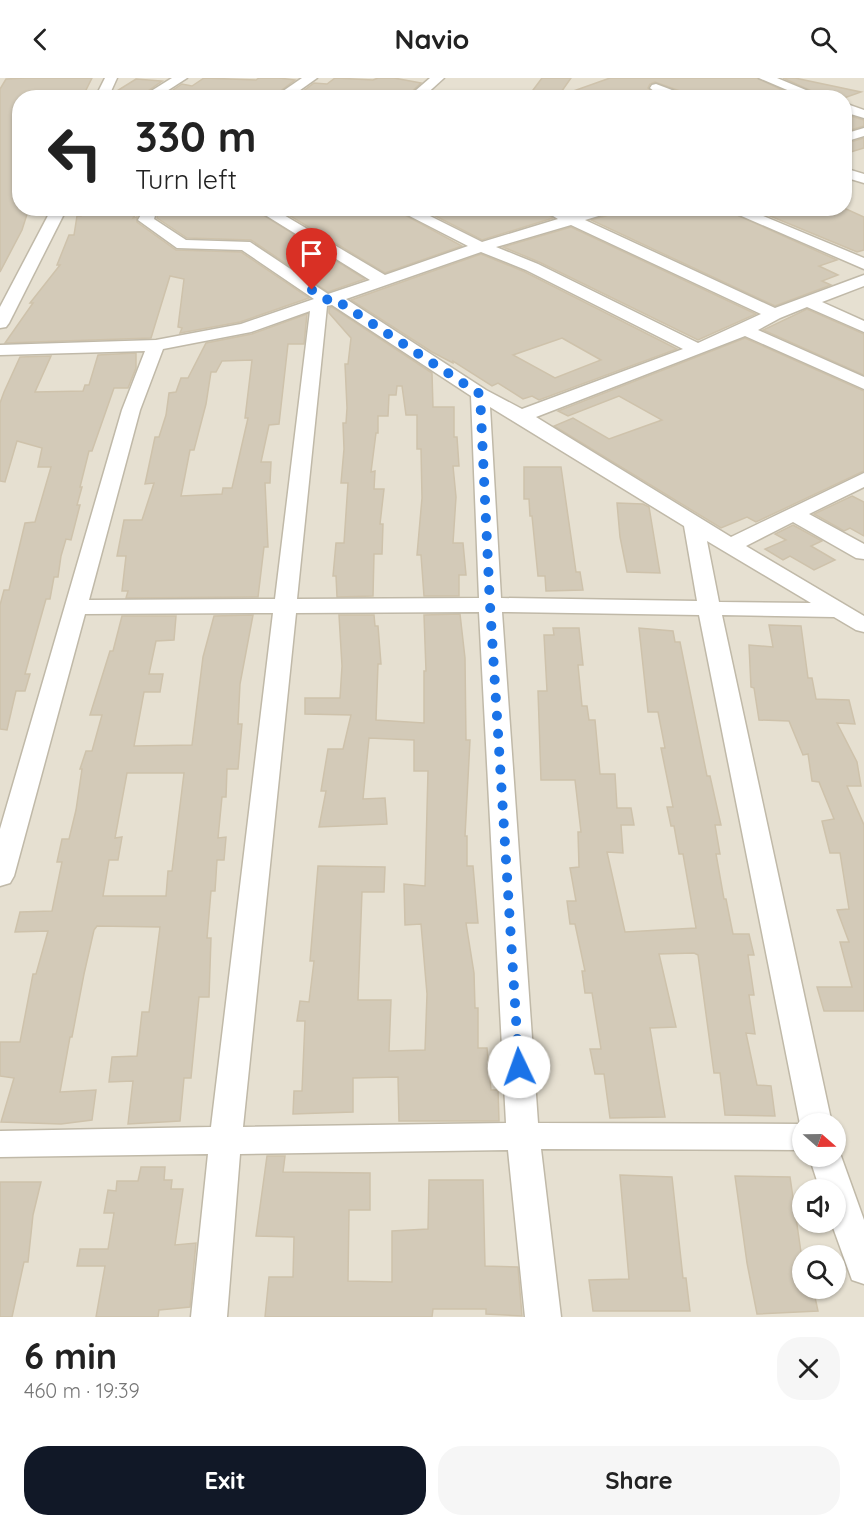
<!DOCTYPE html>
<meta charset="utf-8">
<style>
:root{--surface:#fff;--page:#f6f6f6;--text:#222;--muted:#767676;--accent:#111827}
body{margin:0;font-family:Quicksand,sans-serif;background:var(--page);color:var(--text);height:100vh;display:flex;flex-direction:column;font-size:22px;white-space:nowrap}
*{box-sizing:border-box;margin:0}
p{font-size:20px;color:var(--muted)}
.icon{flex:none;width:33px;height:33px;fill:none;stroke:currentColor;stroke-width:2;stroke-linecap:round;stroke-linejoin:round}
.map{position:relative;height:1239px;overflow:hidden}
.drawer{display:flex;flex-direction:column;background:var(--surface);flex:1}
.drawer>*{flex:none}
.guide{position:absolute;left:12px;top:12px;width:840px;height:126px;border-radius:24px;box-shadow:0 2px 4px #0004;background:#fff;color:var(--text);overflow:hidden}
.needle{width:39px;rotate:110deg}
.fabs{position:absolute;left:792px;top:1035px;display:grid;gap:12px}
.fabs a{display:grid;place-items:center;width:54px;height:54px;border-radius:50%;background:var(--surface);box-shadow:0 2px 4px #0004;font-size:30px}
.pin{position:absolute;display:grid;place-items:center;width:51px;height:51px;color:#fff;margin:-62px -26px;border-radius:50% 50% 50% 0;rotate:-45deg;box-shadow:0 0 6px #0007}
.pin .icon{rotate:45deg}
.me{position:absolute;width:66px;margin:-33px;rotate:357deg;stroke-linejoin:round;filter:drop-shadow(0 0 4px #0008)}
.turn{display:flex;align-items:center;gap:21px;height:126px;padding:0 24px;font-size:27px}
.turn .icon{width:78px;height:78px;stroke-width:2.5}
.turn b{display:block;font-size:42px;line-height:51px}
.round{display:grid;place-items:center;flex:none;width:63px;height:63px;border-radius:24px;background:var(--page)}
.summary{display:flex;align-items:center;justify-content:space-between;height:102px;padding:0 24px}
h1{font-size:36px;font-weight:800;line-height:45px}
.button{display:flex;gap:12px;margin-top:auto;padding:12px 24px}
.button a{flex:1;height:69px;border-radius:24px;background:var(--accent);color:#fff;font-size:24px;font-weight:800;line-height:69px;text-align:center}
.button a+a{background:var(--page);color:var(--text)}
header{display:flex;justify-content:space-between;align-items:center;height:78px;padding:0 24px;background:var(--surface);font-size:27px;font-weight:800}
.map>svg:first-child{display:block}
.residential{fill:#e6e0d1;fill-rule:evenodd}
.building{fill:#d3cab8;stroke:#cec2ab;stroke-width:1.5;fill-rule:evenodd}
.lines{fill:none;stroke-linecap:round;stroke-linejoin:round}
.minor-casing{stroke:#c0b9a8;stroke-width:3}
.minor{fill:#fff;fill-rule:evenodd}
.route{stroke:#1a73e8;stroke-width:10;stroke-dasharray:0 18}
</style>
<header><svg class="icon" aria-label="back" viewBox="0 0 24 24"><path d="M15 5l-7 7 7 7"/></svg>Navio<svg class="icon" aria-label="search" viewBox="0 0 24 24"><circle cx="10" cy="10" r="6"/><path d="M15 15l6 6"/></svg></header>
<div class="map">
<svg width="864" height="1239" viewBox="0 0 864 1239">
<rect width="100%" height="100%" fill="#f2eee3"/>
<path class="residential" d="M0,0H864V1239H0ZM20,20H844V130H20ZM802,1046H836V1078H802ZM802,1112H836V1144H802ZM802,1178H836V1210H802Z"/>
<g class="building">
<polygon points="26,0 92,0 82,20 20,20 20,130 29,130 22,152 0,194 0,11 6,1"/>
<polygon points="204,0 256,2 259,0 279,0 295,2 271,20 161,20 182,6 192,8"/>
<polygon points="335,0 373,2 378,0 394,0 421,5 405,20 294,20 314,5 327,6"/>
<polygon points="542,0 571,0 557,20 527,20"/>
<polygon points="610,0 757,0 799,20 688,20 686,15 655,4 650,6 648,10 662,20 562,20 562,17"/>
<polygon points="783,0 795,0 861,14 844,20 827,20"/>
<polygon points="136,1 162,3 138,20 111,20 112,16"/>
<polygon points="844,36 864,42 864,48 844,54"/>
<polygon points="864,60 864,70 844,76 844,66"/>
<polygon points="82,130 139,130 133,140 137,139 137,144 176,172 241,174 309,220 240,244 180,255 182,250 178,249 184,201 170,198 151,260 5,265 33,225 30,225 60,187 57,187 69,157 74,157 77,138 81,138"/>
<polygon points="173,130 252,130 365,201 328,214 251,162 187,160 157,140 158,134"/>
<polygon points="277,130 392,130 462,168 385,195"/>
<polygon points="420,130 538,130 553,140 482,162"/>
<polygon points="619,130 721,130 837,182 819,188 838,197 822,203 831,207 775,228 591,142 616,135"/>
<polygon points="751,130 844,130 864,139 864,172 857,174"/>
<polygon points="571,149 756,236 698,262 539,184 503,169"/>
<path d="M481,176L525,194L677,271L539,322L532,318L523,321L498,305L492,308L453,283V285L432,274L351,222ZM562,260L601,282L555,300L513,277Z"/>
<polygon points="332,229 432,295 433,329 454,329 454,359 457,359 459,388 453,388 456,419 453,465 463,465 466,497 459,497 459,518 424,518 421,477 417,477 422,420 421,371 417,371 417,337 406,337 402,308 397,308 396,317 389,317 388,338 378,338 378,355 376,355 371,394 375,393 374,411 384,411 380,446 383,446 382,476 374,476 373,518 337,519 336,498 333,498 336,465 344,465 348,405 341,405 344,371 343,345 346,345 347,330 345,286 348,286 351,260 329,235 329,230"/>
<polygon points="807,231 864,256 864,297 763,252"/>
<path d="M307,236L304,266H288L279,346L269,347L261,384H271L270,405H265L268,469H264L258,519L126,520L128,513H122L126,478H117L124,442H142L154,405L145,406L155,359H159L166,337L169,315L176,314L181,300H188L206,265L252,256ZM252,282L245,340H248L232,410H223L222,416L181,418L190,372H194L206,326L211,294H216L222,283Z"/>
<polygon points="745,260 864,313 864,393 756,444 747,439 721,450 554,348 573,340 609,361 662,342 619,318 568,338 558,333"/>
<polygon points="136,275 136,290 128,310 114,310 92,373 89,373 80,409 82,409 77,427 80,427 71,462 66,461 61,478 58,499 54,499 50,521 46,521 25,596 30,596 25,613 16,613 7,652 0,651 0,527 4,512 9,512 25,445 35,444 51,389 38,389 42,370 17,363 5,404 0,403 0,325 4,314 20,279 51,278 35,314 83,313 85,307 89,307 98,277"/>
<polygon points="524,389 561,389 576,494 580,494 583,512 546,513 545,498 538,498 532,438 530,438 529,421 524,421"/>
<polygon points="852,418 864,424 864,458 850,450 844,453 814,436"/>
<polygon points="617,425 643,426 649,429 660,495 627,494 620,459"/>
<polygon points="793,447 822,463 811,468 835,482 814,492 790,478 783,482 765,471 786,462 775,456"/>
<polygon points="460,536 465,580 466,662 470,662 465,758 467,758 467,788 473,788 478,845 466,845 474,895 475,930 478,930 478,970 487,970 491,1012 498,1012 499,1043 399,1043 398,999 353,1000 353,1034 293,1036 294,1013 302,1013 305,943 297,943 300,923 309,924 314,883 310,883 318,788 385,789 384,814 362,814 358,922 391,922 389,973 425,972 427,916 421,846 405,847 404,806 425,808 428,693 414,693 414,662 369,660 363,721 385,720 387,746 319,749 326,713 321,713 328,671 343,671 351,637 305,636 305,620 340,620 342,588 339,537 374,537 375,548 378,548 381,586 378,586 376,642 424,645 424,593 426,593 424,537"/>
<path d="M253,537L240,606L238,646H242L238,691H227L226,719H222L218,760L226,759L224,782H217L215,813H211L207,860H211L209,919H199L191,1000H184L180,1043L128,1046L133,1003L109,1004L112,979L137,978L142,934H149L160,849L97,848L94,852L84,896L72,959H70L60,1014L96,1012L92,1042L61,1046L1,1044L14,1000L0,998V964H20L33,896H36L48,853L15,854L20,834L52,833L62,784H57L62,761H69L76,732L82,691H80L86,673H92L102,637H90L110,573H113L122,538H176L174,562L156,563L149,596H163L160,614H144L134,668L192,667L203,579L214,538ZM127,695H184L172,793H168L166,818H103L109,782H118L122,759L115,760Z"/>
<polygon points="769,547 801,548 808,600 812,600 816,621 849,622 855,646 837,645 857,684 861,708 847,708 864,747 864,933 824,933 817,909 852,909 840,864 849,864 837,832 849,831 840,775 830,775 822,743 834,741 819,704 812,703 808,676 803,677 789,643 759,642 754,610 751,609 749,567 773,569"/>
<polygon points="553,550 579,550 583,587 578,587 582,628 587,628 589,642 595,642 600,696 615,696 617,730 631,730 634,747 621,747 623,775 607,774 625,854 696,850 683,776 679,776 674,748 671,748 667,729 673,729 661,670 665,670 658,634 648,634 639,550 673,553 675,564 680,564 707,698 710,698 721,747 715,747 720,776 716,776 724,821 726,821 733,856 749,856 754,877 748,877 754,917 749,917 755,956 746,955 757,1007 771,1008 775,1038 725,1037 720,995 714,995 698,877 694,875 659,876 676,949 650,950 665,1039 610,1040 604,996 595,996 590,971 601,971 592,915 585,915 582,893 585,893 575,846 570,846 567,823 576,823 570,790 579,789 578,754 581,754 575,702 541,702 538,613 547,613 544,557 554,557"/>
<polygon points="267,1078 285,1078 283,1094 370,1095 370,1132 349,1132 348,1203 392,1204 392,1153 428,1151 429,1102 483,1102 485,1188 518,1189 522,1238 486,1236 486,1231 433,1231 432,1239 265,1239 269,1199 293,1199 294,1159 256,1158"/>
<polygon points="141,1089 165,1089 164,1102 172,1102 171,1111 183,1111 175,1167 196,1165 190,1229 159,1232 158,1239 96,1239 105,1188 77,1188 80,1171 108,1171 114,1135 104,1135 108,1112 116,1113 117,1103 138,1103"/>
<polygon points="620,1097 672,1099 683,1200 686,1200 690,1233 593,1233 589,1202 629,1201"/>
<polygon points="735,1098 790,1099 802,1181 802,1210 813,1210 818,1233 757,1236 747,1185"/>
<polygon points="0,1104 41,1104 33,1137 28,1184 24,1184 12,1239 0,1239"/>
</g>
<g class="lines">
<g class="minor-casing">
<g id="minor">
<polygon points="105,0 117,0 108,20 95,20"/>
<polygon points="172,0 187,0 156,20 140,20"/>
<polygon points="302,0 317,0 289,20 273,20"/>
<polygon points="430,0 444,0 422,20 407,20"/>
<polygon points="759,0 777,0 825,20 806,20"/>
<path d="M656,6L685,17L686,20C672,20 660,19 650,10L652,7Z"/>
<polygon points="844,25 864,32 864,40 844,34"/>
<polygon points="864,50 864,58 844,64 844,56"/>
<polygon points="844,90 864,96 864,105 844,99"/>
<polygon points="52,130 67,130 9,245 6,249 0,250 0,229"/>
<path d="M153,130L156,134L154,141L186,162L250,164L328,216L370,202L254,130H272L385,197L468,168L394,130H414L482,164L558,141L540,130H560L573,136L593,130H617L615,133L585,142L775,230L864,197V208L822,224L864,243V254L807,229L780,240L758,252L864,299V311L745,258L536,339L731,459L864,395V409L809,436L864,466V481L856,480L793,444L746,468L864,538V554L856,552L834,539L722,537L832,1046H802V1072L541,1071L561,1239H525L508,1072L240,1076L227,1239H191L208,1076L0,1079V1053L211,1049L273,535L85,536L14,798L10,805L0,808V751L122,332L145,273L0,277V267L156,262L241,246L314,221L242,172L177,170L138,142L144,131ZM571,147L761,236L698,265L538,186L496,169ZM481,174L526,192L683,271L522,331L486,312L346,221ZM332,227L471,318L479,520L297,521L327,228ZM310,233L275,521L89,522L140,332L163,271L251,254ZM490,329L684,448L697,523L501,520ZM707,463L811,525L719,524ZM479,534L506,1045L243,1049L296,535ZM502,534L699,537L800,1046L538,1045Z"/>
<polygon points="723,130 744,130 864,180 864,191"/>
<polygon points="836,1068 841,1078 864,1142 864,1206 852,1202 831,1144 836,1144 836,1112 820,1112 809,1078 836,1078"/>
</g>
</g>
<use href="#minor" class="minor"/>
</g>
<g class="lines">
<polyline class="route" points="312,212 328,222 333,220 480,316 490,527 519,989"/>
</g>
</svg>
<div class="fabs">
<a><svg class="needle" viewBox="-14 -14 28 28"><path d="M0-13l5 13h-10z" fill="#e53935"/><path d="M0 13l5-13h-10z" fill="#767676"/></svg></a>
<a><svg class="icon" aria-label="sound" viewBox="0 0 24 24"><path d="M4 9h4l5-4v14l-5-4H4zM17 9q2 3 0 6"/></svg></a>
<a><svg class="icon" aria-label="search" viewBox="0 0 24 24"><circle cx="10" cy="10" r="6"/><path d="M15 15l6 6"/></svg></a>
</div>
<div class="pin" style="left:312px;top:212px;background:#d93025"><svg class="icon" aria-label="arrive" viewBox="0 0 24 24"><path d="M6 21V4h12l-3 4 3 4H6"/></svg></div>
<svg class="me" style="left:519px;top:989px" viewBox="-20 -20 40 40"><circle r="19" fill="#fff"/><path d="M0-13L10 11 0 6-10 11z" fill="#1a73e8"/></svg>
<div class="guide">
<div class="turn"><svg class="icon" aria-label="left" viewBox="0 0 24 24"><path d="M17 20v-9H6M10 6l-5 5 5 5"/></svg><div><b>330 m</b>Turn left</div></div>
</div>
</div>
<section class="drawer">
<div class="summary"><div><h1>6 min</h1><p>460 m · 19:39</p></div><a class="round"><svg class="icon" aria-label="close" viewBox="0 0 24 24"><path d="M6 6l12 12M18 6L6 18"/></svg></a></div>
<div class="button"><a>Exit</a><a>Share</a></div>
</section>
